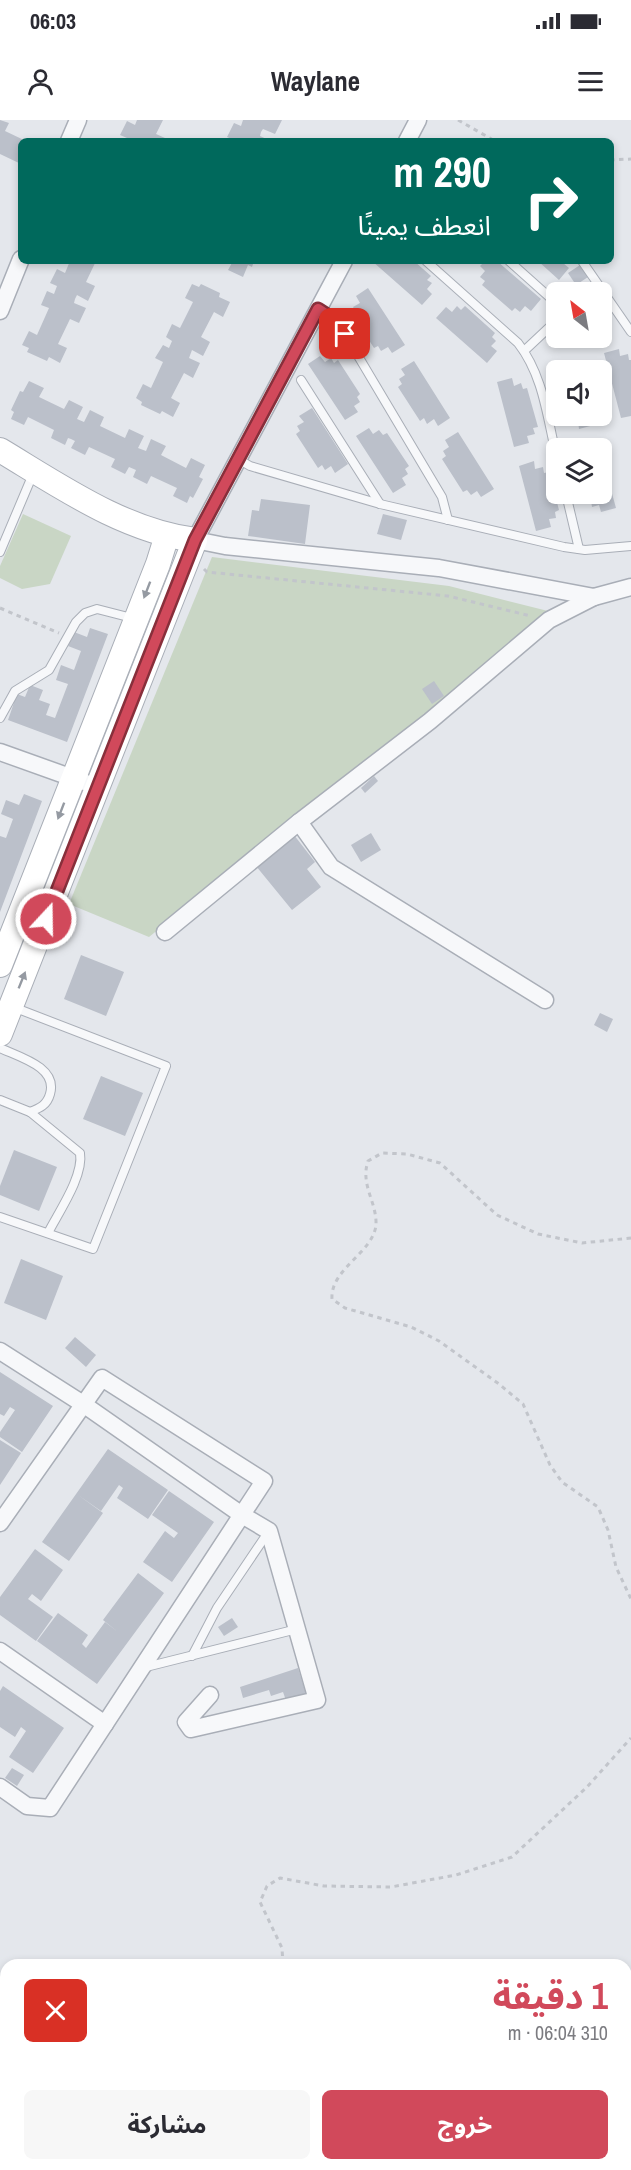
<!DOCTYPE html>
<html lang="ar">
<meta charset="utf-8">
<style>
:root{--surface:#fff;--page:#f7f7f7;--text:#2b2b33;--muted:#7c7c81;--accent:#d1495b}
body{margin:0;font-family:"Archivo Narrow","Noto Sans Arabic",sans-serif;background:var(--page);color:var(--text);direction:rtl;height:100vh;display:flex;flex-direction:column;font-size:22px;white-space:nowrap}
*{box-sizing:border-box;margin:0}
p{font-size:20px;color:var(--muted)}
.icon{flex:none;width:33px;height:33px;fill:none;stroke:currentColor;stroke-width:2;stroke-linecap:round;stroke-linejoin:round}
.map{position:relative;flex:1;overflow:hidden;direction:ltr}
.side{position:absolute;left:0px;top:1839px;width:632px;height:212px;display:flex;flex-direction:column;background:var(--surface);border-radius:18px 18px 0 0;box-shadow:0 3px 9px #0003;direction:rtl}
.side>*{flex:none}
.top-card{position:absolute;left:18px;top:18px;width:596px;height:126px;border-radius:9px;box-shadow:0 3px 9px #0003;direction:rtl;background:#00695c;color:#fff;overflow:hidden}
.needle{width:39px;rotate:329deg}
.tools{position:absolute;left:546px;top:162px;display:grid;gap:12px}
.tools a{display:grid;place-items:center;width:66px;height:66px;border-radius:9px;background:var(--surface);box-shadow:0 3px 9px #0003;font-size:30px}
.pin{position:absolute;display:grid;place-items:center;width:51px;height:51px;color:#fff;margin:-26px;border-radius:12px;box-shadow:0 3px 9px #0006}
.me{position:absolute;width:66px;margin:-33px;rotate:21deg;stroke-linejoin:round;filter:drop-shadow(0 0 4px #0008)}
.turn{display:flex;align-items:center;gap:21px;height:126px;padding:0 24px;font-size:27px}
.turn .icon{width:78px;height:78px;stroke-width:2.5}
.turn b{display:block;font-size:42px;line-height:51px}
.round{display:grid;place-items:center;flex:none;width:63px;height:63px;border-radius:9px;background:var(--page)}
.summary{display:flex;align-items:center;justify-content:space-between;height:102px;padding:0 24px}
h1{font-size:36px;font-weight:700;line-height:45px;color:var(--accent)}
.cta{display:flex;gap:12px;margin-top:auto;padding:12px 24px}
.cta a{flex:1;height:69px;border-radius:9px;background:var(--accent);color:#fff;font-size:24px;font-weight:700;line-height:69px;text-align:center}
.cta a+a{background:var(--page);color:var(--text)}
.status{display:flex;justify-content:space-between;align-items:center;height:42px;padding:0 30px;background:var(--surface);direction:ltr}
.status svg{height:16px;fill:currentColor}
header{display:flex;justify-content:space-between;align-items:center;height:78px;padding:0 24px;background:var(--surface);font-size:27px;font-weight:700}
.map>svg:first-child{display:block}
.green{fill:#c9d6c5}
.building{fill:#bbc0ca}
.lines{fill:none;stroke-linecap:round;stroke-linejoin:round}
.lane-casing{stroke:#a9aeb7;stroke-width:10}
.street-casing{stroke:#a9aeb7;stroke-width:19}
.secondary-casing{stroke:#a9aeb7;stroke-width:26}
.path{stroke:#c2c5cb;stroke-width:3;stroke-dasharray:4.5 4.5;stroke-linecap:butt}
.lane{stroke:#f7f8fa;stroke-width:8}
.street{stroke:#f7f8fa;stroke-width:16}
.secondary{stroke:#fff;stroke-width:24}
.oneway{fill:#959aa2}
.route-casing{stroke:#882f3b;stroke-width:15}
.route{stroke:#d1495b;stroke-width:10}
</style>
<div class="status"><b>06:03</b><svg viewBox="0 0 49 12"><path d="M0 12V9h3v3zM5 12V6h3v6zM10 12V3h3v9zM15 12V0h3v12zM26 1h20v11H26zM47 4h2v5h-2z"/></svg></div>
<header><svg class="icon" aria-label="menu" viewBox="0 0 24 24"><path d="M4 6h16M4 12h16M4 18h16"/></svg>Waylane<svg class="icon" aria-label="person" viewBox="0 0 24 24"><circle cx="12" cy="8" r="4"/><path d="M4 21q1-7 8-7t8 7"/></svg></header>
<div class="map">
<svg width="631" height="2050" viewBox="0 0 631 2050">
<rect width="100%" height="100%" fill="#e4e7ec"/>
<g class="green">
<polygon points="23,394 71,416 50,464 22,469 0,458 0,446"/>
<polygon points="212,437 449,466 552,492 149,817 69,784"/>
</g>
<g class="building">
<polygon points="0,0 9,3 5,11 26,21 21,21 21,44 0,34"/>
<polygon points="137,0 163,0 156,14 165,18 164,21 126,21 127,18 120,15 127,1 135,5"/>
<polygon points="243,0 282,0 275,14 263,9 261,12 260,16 271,21 236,21 227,17 234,3 241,6"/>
<polygon points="70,141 96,141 86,162 95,166 88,181 77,175 75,179 74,183 86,188 79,203 70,199 58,224 67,228 60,243 49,237 47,241 27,232 29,228 22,225 29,211 37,215 49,188 41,185 47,171 54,174 57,166 50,163 57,149 65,153"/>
<polygon points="233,141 254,141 252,147 248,145 243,157 228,150"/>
<polygon points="372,141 414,141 431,156 427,160 432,163 427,169 432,174 422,185"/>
<polygon points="485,141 497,141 541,179 531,191 525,186 520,192 515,188 512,191 482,165 485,161 480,157 485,151 480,146"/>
<polygon points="538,141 566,141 563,143 569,148 559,160"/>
<polygon points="580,145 588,157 576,165 568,153"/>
<polygon points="192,164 199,167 201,164 220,173 219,177 230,182 223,197 214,192 201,217 210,222 203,236 192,230 189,238 200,243 193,258 184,253 171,278 180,283 173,297 162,291 160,294 141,285 142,282 136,278 143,264 151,268 163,242 155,238 163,225 169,228 172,221 166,217 172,204 180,208 193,182 185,178"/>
<polygon points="368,168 405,225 392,233 388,227 381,231 378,226 374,228 352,194 356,192 353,187 360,183 356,176"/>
<polygon points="457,186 461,190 465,186 495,213 492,217 496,221 491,226 497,231 487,243 436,198 446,187 452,192"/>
<polygon points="619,229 620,236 628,234 629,240 631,240 631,296 621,298 604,233"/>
<polygon points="320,236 325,242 331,238 334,243 338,240 360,274 357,277 360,282 354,286 358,292 345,300 308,244"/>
<polygon points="576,240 579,250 564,250 562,243"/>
<polygon points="414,241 450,298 438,306 434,299 427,304 424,298 420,301 398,267 402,264 399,259 405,255 401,249"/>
<polygon points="512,258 514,266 521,263 523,269 527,268 538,307 533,308 535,314 527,316 529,323 514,327 497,262"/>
<polygon points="29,261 44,268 39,277 64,289 69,280 83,287 77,299 84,302 90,290 104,297 100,306 125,318 129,309 144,316 138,328 146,331 151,319 166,326 161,335 186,348 191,338 205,345 199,357 203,359 193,378 190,376 187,383 173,376 177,368 151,356 147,364 133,357 136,350 129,347 125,354 111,347 115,339 89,327 85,335 71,328 75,321 71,319 68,318 65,325 51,318 54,310 28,297 24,305 11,299 14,292 11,290 20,271 23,272"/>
<polygon points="312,288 348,344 335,353 331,346 325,350 322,345 318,348 296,314 300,311 297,306 304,302 299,296"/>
<polygon points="563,296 592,296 594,305 579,309 578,301 570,303 569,297 564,299"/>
<polygon points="369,308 373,314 379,310 383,315 387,313 409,346 405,349 408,354 402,358 406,365 393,373 356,316"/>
<polygon points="458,312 494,369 481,377 477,371 471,375 467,370 463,372 442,339 446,336 443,331 449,327 445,320"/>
<polygon points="602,337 616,388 601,392 599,385 592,387 591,381 586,382 584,374 602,374"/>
<polygon points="534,341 535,349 543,347 544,353 549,352 559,390 555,392 556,398 549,399 551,407 536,411 519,346"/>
<polygon points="261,379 310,385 305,424 248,416 252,390 259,391"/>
<polygon points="383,394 407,400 401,420 377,414"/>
<polygon points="90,508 108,514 67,622 8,600 17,574 25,577 30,565 43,570 39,580 50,584 46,595 55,598 68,564 56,560 61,545 74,550 81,531 68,526 74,512 87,517"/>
<polygon points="434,561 444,576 432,584 422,569"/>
<polygon points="374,656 378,661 365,673 361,668"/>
<polygon points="24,674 42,681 0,792 0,716 6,718 13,699 1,694 6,680 19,685"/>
<polygon points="371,713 381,730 361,742 351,725"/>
<polygon points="294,715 315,742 307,749 321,767 292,790 256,746"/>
<polygon points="81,835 124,852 106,896 64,879"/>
<polygon points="600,893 613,899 607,912 594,905"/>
<polygon points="101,956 143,973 125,1016 83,999"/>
<polygon points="14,1030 57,1047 39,1091 0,1075 0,1066"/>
<polygon points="21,1139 63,1156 46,1200 4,1183"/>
<polygon points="75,1217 96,1235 86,1247 65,1228"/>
<polygon points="0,1252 53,1286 22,1332 0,1317 0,1312 15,1290 10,1287 4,1296 0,1294"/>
<polygon points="0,1320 21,1333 0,1365"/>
<polygon points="108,1329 168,1370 148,1399 117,1378 123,1368 119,1365 101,1391 78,1375 103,1393 69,1441 42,1422"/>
<polygon points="169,1371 214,1402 172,1462 143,1442 165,1411 174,1418 178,1413 152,1395"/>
<polygon points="35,1429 63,1450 41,1481 32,1474 28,1479 53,1497 36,1521 0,1495 0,1477"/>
<polygon points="138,1453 164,1473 97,1564 37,1521 58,1493 88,1515 82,1524 86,1528 105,1502 118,1512 103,1500"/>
<polygon points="232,1498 238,1507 224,1516 218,1507"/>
<polygon points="298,1548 308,1580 288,1586 283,1572 271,1576 269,1570 243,1578 240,1567"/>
<polygon points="3,1566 64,1608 33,1653 9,1637 26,1611 21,1607 15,1617 0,1607 0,1571"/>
<polygon points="12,1648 24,1655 17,1666 5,1658"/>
</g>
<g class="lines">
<g class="lane-casing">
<g id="lane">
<path d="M426,141L518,223C543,255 547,296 556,334"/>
<polyline points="509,141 556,183"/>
<polyline points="582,141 631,212"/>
<polyline points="318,189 335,200 345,214 442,377 448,400"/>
<polyline points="524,231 556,201"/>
<polyline points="301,260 380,384"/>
<polyline points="238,339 250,346 380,384 564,427 585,430 631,426"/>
<polyline points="566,374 579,429"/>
<polyline points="0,432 33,354"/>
<polyline points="0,598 15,571 49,550 76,502 85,493 97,489 136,499"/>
<path d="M0,928C19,937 58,947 50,974C47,985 40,988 30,992L0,980"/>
<path d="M30,992L80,1033C84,1056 58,1093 48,1113"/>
<polyline points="0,1097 93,1129 166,946 13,887"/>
<polyline points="192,1536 217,1488 269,1411"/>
<polyline points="142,1548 297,1509"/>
</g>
</g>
<g class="street-casing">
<g id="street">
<polyline points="69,21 78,0"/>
<polyline points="407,21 418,0"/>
<polyline points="344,141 195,420 225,426 439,448 594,477 631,467"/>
<polyline points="0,191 21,139"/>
<polyline points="0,632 84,662"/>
<polyline points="299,702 331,747 545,880"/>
<polyline points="165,812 299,702 430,601 549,500 594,477"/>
<polyline points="0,1231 83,1284 242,1395 269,1411 317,1580 191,1609 186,1602 210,1575"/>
<polyline points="0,1403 102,1258 264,1361 50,1688 27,1686 0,1667"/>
<polyline points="0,1531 105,1604"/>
</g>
</g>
<g class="secondary-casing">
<g id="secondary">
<path d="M0,330C60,366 124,411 195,420L0,914"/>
<polyline points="0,845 158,444 167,415"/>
</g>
</g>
<g class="path">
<polyline points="458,0 495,21"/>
<polyline points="610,40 631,39"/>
<polyline points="204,449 207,452 448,476 531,496"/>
<polyline points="0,488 59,513"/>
<path d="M631,1118L582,1123L538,1114L497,1095L440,1043L407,1034L382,1033L368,1041C360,1065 377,1082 376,1105C373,1133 330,1149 332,1179L345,1188L411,1207L439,1221L499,1264L523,1284L550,1345L562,1362L598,1387L608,1410L616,1447L631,1479"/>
<polyline points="283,1845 282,1828 260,1782 267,1766 280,1758 324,1766 391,1767 456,1755 512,1737 587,1667 631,1618"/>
<polyline points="491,2044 499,2050"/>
</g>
<use href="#lane" class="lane"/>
<use href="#street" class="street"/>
<use href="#secondary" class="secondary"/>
</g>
<defs><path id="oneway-solid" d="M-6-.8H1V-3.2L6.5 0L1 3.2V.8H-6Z" transform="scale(1.5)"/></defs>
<g class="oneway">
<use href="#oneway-solid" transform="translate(147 470) rotate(111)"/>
<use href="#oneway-solid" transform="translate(61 691) rotate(111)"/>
<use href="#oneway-solid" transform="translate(22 860) rotate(-68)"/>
</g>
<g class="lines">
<g class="route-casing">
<polyline id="route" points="46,799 195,420 318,189 335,200 345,214"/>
</g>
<use href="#route" class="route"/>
</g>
</svg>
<div class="tools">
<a><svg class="needle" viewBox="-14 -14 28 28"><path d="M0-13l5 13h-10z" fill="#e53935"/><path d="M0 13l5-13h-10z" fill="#7c7c81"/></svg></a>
<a><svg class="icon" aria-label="sound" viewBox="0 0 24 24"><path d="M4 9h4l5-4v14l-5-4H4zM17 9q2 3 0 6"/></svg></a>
<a><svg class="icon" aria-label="layers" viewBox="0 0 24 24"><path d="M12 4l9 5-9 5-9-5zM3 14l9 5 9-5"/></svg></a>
</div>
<div class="pin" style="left:345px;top:214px;background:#d93025"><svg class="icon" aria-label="arrive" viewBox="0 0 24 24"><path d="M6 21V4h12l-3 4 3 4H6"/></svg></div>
<svg class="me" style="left:46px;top:799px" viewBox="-20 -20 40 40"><circle r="17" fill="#d1495b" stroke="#fff" stroke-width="3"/><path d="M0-11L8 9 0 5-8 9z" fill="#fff"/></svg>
<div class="top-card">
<div class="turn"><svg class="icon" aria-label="right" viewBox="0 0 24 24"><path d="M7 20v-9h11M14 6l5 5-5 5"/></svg><div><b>290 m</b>انعطف يمينًا</div></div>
</div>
<section class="side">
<div class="summary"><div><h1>1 دقيقة</h1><p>310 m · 06:04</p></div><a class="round" style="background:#d93025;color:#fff"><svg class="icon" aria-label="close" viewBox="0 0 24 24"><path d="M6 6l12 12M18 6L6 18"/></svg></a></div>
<div class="cta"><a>خروج</a><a>مشاركة</a></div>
</section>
</div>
